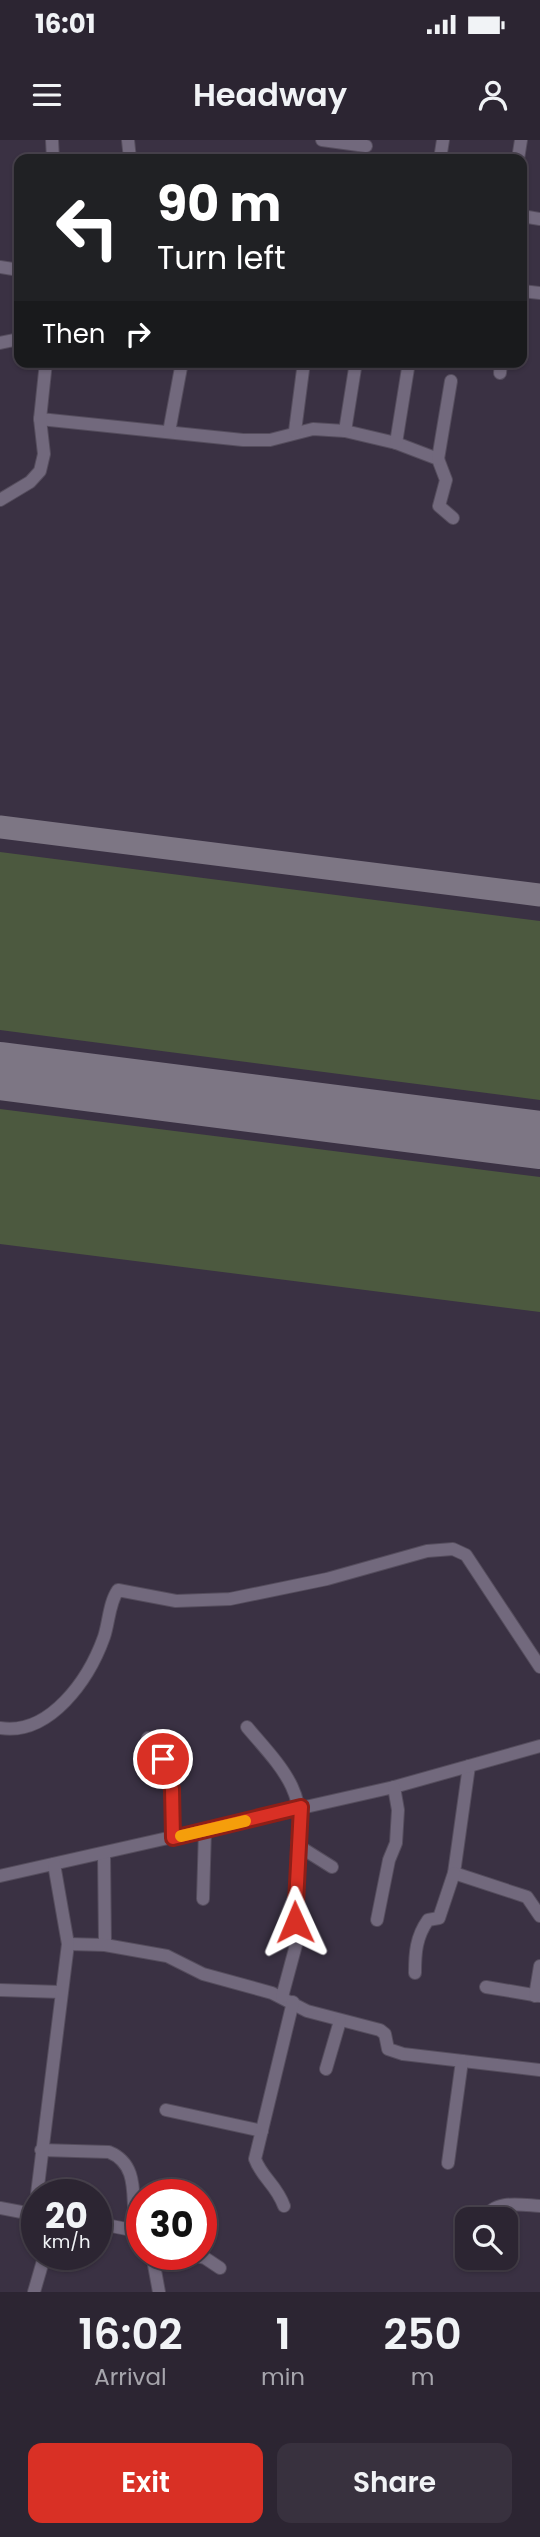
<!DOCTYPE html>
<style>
:root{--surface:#2c2532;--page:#38313e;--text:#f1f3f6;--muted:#a6a5ac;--line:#48424d;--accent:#d93025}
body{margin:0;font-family:Poppins,sans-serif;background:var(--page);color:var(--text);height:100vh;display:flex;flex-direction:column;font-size:26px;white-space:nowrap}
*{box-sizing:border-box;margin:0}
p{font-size:23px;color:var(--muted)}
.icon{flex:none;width:38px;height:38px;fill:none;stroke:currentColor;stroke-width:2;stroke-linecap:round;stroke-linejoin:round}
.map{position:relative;height:2152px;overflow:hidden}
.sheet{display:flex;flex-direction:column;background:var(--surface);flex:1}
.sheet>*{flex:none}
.guide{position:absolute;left:14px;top:14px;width:513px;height:214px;border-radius:14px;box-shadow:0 2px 5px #0004,0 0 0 2px var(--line);background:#202124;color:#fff;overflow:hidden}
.fabs{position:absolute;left:455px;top:2067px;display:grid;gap:14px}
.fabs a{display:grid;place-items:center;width:63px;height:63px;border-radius:14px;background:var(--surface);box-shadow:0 2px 5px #0004,0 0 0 2px var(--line);font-size:35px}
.speed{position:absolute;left:21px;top:2039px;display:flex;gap:14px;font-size:35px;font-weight:700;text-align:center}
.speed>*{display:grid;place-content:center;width:91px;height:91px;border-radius:50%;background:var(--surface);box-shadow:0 2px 5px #0004,0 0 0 2px var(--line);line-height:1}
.speed small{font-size:18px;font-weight:400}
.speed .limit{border:10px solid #d22;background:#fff;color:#111}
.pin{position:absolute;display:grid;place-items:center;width:60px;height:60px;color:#fff;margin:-30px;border:4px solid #fff;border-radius:50%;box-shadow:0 2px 7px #0007}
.me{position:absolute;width:77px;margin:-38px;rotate:359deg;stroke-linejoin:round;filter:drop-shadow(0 0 5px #0008)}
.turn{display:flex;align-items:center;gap:24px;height:147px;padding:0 28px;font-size:32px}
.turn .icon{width:91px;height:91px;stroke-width:2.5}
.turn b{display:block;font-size:49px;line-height:60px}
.then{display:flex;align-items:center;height:66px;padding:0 28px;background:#0003;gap:14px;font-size:26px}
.eta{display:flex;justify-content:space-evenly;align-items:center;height:119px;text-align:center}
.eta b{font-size:42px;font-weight:600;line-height:49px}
.action{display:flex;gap:14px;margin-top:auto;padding:14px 28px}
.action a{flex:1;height:80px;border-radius:14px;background:var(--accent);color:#fff;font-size:28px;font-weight:600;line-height:80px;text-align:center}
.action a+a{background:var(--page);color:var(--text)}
.status{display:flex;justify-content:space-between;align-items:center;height:49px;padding:0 35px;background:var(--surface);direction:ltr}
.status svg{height:19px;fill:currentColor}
header{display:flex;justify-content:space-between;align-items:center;height:91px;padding:0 28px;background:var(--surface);font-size:32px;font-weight:600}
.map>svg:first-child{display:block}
.green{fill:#4c593f}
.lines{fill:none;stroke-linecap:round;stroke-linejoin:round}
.taxiway{stroke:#7d7684;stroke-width:23}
.runway{stroke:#7d7684;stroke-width:58}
.minor-casing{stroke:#554d5d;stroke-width:14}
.minor{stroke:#72697d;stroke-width:12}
.route-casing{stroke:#8d1f18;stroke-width:18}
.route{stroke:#d93025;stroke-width:12}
.slow{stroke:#f59e0b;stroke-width:12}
</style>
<div class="status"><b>16:01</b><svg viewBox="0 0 49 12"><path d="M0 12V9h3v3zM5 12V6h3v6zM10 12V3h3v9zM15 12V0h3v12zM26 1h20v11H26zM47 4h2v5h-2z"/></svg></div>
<header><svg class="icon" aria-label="menu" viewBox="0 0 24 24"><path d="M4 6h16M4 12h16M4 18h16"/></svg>Headway<svg class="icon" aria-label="person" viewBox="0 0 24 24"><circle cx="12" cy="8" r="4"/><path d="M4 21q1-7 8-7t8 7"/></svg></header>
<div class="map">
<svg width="540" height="2152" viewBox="0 0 540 2152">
<rect width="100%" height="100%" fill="#3a3143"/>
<g class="green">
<polygon points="0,712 540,781 540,960 0,890"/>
<polygon points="0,969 540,1037 540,1172 0,1104"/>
</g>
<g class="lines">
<polyline class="taxiway" points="0,687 540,755"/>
<polyline class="runway" points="0,931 540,1000"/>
<g class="minor-casing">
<g id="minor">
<polyline points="52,0 53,19"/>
<polyline points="128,0 130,19"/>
<polyline points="322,0 366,6"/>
<polyline points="440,19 443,0"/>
<polyline points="518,19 521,0"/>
<polyline points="522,76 540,79"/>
<polyline points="0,127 19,130"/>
<polyline points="522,151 540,153"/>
<polyline points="0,203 19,199"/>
<polyline points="500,233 501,222"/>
<polyline points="40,279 243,300 270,300 313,289 345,291 396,303 438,319 446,340 439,366 453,378"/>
<polyline points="295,291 304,222"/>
<polyline points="345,291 356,222"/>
<polyline points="169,292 182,222"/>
<polyline points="396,303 409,222"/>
<polyline points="438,319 451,241"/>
<polyline points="0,360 30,342 40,331 44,314 40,279 46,222"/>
<path d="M247,1587C280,1626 309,1652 297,1705L332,1727"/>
<path d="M0,1588C50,1596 89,1539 104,1497C109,1482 109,1463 118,1450L176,1461L230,1459L327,1439L427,1411L453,1409L466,1415L540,1527"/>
<path d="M148,1598C172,1633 172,1656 173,1697"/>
<polyline points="469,1626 454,1733 527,1757 540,1776"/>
<polyline points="104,1713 105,1805"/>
<polyline points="0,1736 394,1647 540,1606"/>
<polyline points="203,1759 205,1690"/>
<polyline points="377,1780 389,1720 396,1703 398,1670 394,1647"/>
<polyline points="68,1804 105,1805 167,1816 203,1834 272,1853 307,1871 380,1890 385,1894 388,1909 403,1914 540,1930"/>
<path d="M415,1833C415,1813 416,1797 428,1780L439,1778L454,1733"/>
<polyline points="486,1847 540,1856"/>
<polyline points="0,1850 61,1852"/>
<polyline points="535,1856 540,1826"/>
<polyline points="282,1857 296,1805 297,1705"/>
<polyline points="326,1929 340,1881"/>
<polyline points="166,1970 262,1991"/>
<path d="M41,2010L109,2012C148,2028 124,2077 142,2096"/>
<polyline points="448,2023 462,1921"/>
<polyline points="37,2054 68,1804 54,1724"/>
<path d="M284,2066C276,2044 262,2038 255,2019L293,1862"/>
<polyline points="0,2068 37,2075"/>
<path d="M485,2079C494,2059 521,2065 540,2066"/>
<polyline points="96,2083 137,2091"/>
<polyline points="152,2114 159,2152"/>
<polyline points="186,2114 205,2118 220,2128"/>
<polyline points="34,2152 45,2114"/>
</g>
</g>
<use href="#minor" class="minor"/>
</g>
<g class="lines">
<g class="route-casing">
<polyline id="route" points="163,1619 172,1649 173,1698 301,1667 295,1782"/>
</g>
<use href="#route" class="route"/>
<polyline class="slow" points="181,1696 245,1681"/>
</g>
</svg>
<div class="fabs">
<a><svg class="icon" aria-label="search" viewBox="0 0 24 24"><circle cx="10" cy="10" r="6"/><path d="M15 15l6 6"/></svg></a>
</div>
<div class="speed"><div>20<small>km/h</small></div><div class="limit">30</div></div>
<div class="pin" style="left:163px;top:1619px;background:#d93025"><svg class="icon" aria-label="arrive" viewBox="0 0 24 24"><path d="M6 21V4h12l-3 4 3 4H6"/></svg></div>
<svg class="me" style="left:295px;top:1782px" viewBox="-20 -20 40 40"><path d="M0-17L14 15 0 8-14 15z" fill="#d93025" stroke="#fff" stroke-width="4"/></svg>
<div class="guide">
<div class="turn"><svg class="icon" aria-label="left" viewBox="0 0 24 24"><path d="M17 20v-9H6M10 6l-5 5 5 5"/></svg><div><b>90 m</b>Turn left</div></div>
<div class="then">Then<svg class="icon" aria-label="right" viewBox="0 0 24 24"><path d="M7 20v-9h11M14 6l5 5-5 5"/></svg></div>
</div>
</div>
<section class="sheet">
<div class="eta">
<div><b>16:02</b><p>Arrival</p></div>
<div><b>1</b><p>min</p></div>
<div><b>250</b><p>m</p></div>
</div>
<div class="action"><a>Exit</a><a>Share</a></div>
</section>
